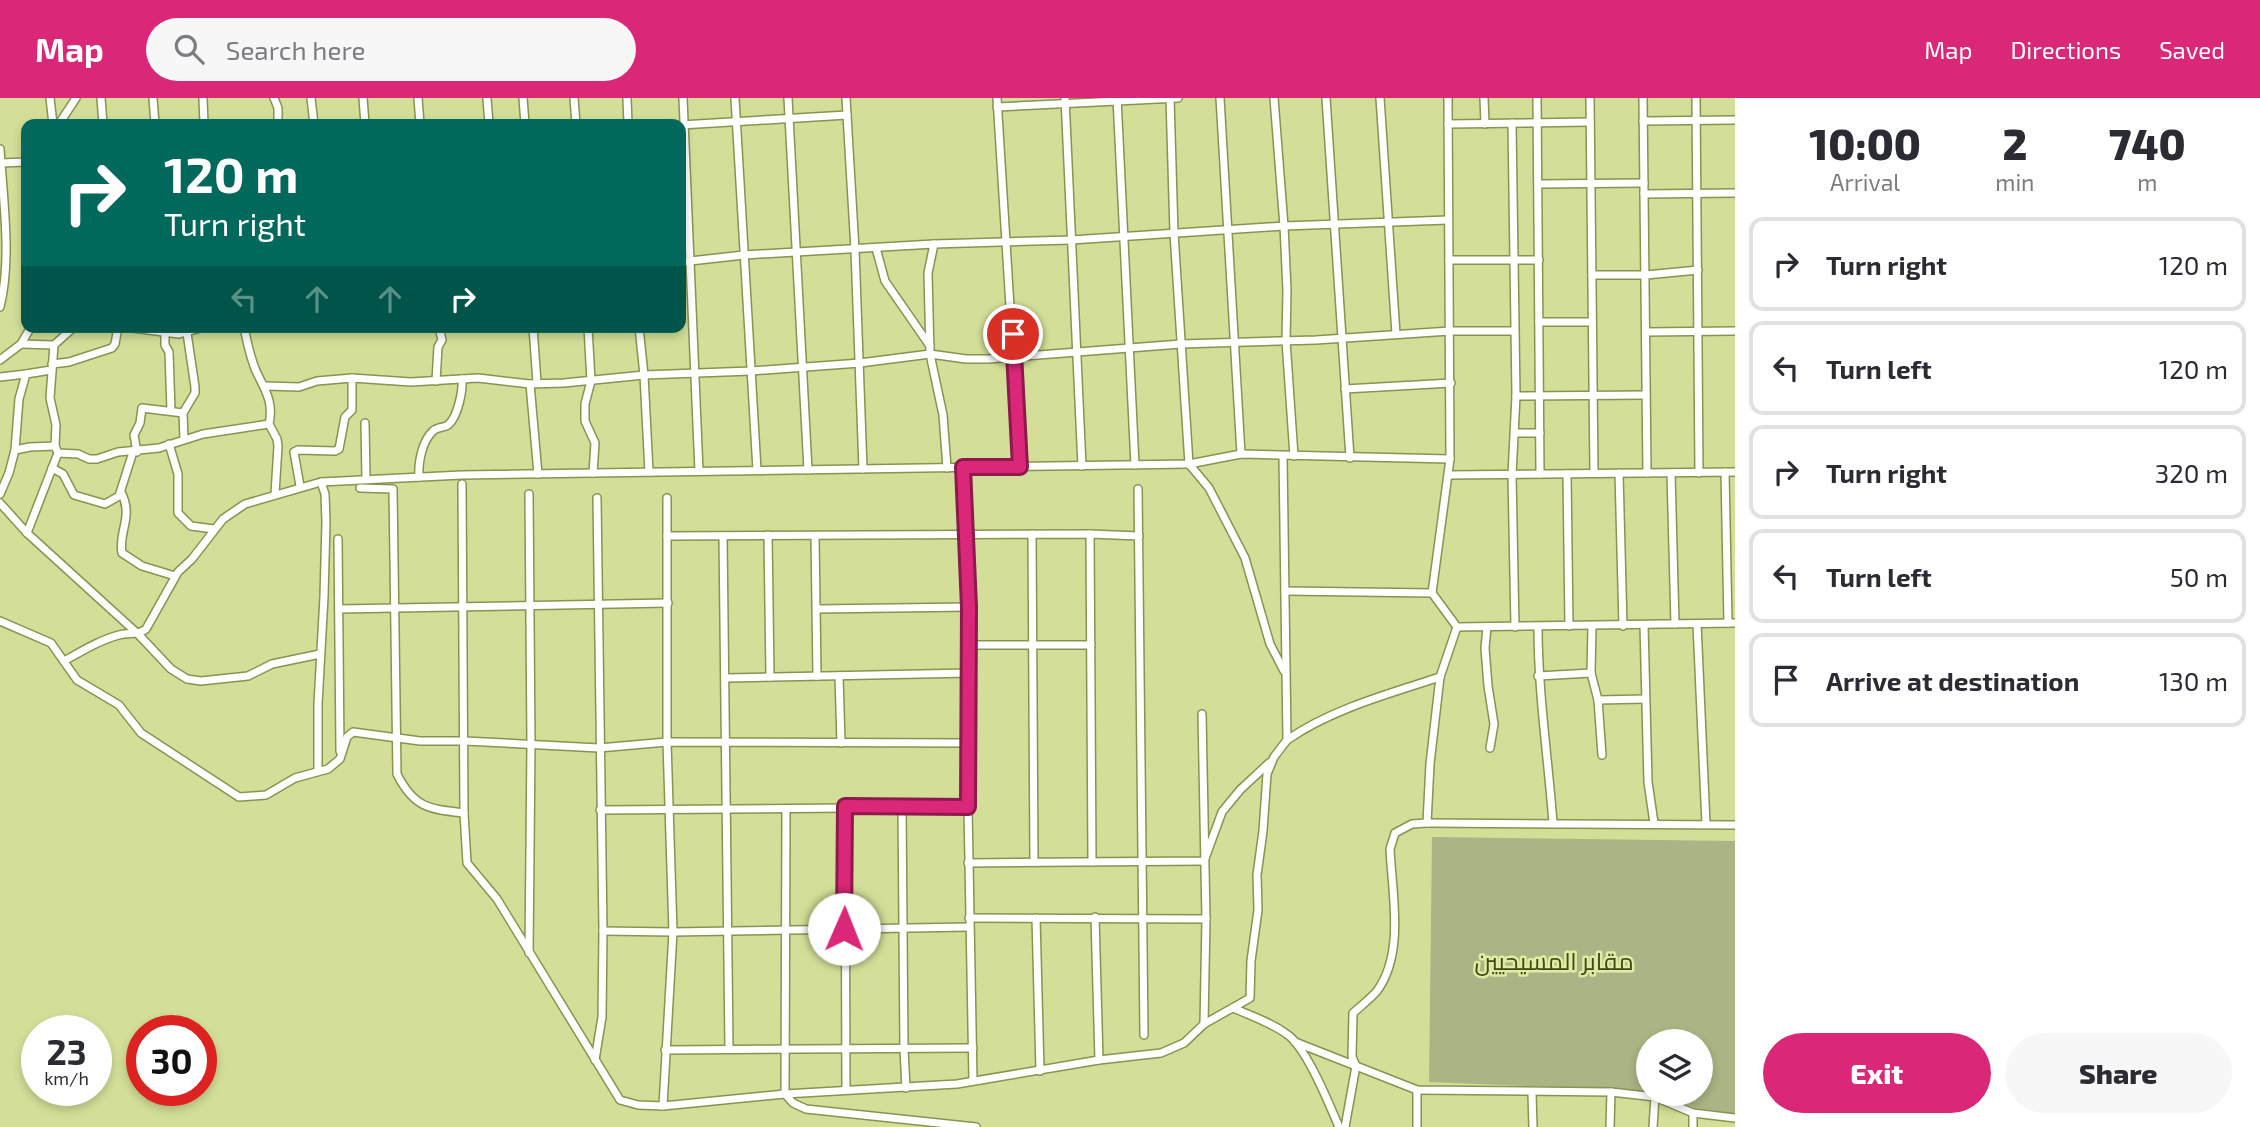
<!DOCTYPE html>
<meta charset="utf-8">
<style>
:root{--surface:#fff;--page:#f7f7f7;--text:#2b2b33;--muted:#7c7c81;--line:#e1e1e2;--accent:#db2777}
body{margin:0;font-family:"Exo 2",Cairo,sans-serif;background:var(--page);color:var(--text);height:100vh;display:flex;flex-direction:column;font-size:26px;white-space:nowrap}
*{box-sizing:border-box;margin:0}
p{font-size:23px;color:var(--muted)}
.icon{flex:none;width:38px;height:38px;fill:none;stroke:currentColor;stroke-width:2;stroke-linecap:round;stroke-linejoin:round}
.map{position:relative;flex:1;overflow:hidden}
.side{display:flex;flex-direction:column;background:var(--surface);width:525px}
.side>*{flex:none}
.banner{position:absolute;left:21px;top:21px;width:665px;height:214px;border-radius:14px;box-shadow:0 4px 10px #0003;background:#00695c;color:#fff;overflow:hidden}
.controls{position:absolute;left:1636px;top:931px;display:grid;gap:14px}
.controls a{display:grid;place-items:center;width:77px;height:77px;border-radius:50%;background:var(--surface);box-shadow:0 4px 10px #0003;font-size:35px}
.speed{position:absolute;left:21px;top:917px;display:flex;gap:14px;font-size:35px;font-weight:700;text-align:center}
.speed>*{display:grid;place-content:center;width:91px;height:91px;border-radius:50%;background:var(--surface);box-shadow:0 4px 10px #0003;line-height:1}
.speed small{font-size:18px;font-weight:400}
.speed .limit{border:10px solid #d22;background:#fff;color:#111}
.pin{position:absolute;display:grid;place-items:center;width:60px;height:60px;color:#fff;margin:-30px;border:4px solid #fff;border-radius:50%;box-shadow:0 2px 7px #0007}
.me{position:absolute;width:77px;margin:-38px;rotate:1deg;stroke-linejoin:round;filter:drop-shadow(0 0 5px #0008)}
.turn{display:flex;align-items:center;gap:24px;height:147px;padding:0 28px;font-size:32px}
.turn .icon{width:91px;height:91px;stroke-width:2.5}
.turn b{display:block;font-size:49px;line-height:60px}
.lanes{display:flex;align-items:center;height:66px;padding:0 28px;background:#0003;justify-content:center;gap:35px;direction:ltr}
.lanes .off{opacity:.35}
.eta{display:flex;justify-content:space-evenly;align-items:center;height:119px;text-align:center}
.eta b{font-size:42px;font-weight:800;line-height:49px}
.button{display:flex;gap:14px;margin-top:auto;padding:14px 28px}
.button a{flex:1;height:80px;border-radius:42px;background:var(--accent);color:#fff;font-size:28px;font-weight:800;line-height:80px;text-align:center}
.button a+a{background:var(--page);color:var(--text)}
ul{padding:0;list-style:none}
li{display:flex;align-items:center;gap:21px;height:94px;margin:0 14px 10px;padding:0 14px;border:4px solid var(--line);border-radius:14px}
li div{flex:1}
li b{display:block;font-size:26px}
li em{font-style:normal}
header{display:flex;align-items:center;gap:42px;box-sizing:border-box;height:98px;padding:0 35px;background:var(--accent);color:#fff}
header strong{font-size:33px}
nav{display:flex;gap:38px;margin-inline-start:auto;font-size:24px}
.search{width:490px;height:63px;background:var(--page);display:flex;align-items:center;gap:18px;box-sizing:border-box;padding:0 24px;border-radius:38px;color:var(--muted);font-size:26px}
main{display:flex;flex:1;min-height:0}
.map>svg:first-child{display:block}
.green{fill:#abb484}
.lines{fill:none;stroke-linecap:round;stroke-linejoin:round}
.minor-casing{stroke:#88934e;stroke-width:10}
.minor{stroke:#fff;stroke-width:7}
.route-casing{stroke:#8e194d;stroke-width:18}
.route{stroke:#db2777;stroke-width:12}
.labels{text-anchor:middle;stroke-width:5;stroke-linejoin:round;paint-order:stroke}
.park-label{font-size:24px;fill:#414812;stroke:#e0eca5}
</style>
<header>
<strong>Map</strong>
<div class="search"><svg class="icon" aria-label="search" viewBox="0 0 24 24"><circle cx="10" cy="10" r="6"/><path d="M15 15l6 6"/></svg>Search here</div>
<nav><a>Map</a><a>Directions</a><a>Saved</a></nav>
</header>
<main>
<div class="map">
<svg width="1735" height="1029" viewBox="0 0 1735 1029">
<rect width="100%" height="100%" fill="#d3df98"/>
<polygon class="green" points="1432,739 1735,743 1735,1016 1695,1010 1659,996 1701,996 1701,943 1648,943 1648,993 1429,984"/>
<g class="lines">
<g class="minor-casing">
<g id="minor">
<polyline points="50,0 53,26"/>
<polyline points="101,0 103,26"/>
<polyline points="153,0 155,26"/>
<polyline points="203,0 204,26"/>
<polyline points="274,0 278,10 278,26"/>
<polyline points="311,0 314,26"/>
<polyline points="363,0 365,26"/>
<polyline points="418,0 420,26"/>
<polyline points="487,0 489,26"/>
<polyline points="523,0 525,26"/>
<polyline points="574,0 576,26"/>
<polyline points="627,0 628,26"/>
<polyline points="683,0 699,373"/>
<polyline points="735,0 757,372"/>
<polyline points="788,0 808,372"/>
<polyline points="846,0 855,152 863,371"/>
<polyline points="997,0 1020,369"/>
<polyline points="1065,0 1082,368"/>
<polyline points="1117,0 1135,367"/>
<polyline points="1170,0 1174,135 1189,366 1209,390 1245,460 1270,546 1284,573"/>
<polyline points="1220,0 1241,356"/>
<polyline points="1274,0 1284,128 1287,192 1286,243 1294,358"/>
<polyline points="1326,0 1350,360"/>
<polyline points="1380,0 1396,236"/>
<polyline points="1448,0 1450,361 1432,495 1457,529 1735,525"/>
<polyline points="1484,0 1485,26"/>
<polyline points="1537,0 1540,376"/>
<polyline points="1590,0 1594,375"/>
<polyline points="1643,0 1647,375"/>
<polyline points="1696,0 1699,375"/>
<polyline points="997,9 1178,0"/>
<polyline points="1643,23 1735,22"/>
<polyline points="1512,25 1516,298 1512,377 1515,529"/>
<polyline points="59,26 76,0"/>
<polyline points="1448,26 1590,24"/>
<polyline points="681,27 847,17"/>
<path d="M0,51C3,100 12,161 0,209"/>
<polyline points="0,65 26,64"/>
<polyline points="1539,86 1644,85"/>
<polyline points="1644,96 1735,95"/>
<polyline points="934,146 928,175 930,256 943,317 947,370"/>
<polyline points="876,150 885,183 930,248"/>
<polyline points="1449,162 1539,162"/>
<polyline points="681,164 744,157 934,146 1071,142 1284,128 1448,122"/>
<polyline points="1592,177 1646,177 1698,172"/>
<polyline points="1539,224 1592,224"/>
<polyline points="125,229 179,236 204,229"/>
<polyline points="165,229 165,247 169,254 171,313"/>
<polyline points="533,229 537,285"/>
<polyline points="588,229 591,283 585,306 585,323 595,345 593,375"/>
<polyline points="639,229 644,277 649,374"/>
<polyline points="1646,234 1735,233"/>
<polyline points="21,246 54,247"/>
<polyline points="0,262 21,246 31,229"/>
<polyline points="52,266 69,264 112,250 115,246 118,229"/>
<polyline points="0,279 26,276"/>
<polyline points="436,283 438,249 442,242 439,229"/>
<polyline points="530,286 538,376"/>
<polyline points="265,288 299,289 317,283 352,280 411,284 478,280 530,286 564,285 644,277 751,273 860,265 930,256 966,261 988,261 1181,246 1316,242 1450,233 1514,233"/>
<polyline points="1345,291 1451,285"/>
<polyline points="1516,298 1646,297"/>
<polyline points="365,325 366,381"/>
<polyline points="269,326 277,341 278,348 275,396"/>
<polyline points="1516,335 1540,335"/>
<polyline points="184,341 183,315 195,295 195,289 187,235"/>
<polyline points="169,346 178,376 178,415 191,428 214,431"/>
<polyline points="55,348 56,327 50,300 54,247 74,229"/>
<polyline points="15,352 19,301 26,276 51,272"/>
<polyline points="137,354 134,337 140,325 142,310 183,315"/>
<polyline points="963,369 969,509 968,709 973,983"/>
<polyline points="52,370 63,376 74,397 105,406 119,398 133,354"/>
<polyline points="1725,374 1728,525"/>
<polyline points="1619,375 1623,528"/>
<polyline points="1671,375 1675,526"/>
<polyline points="1567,376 1569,528"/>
<polyline points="1449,377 1735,374"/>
<path d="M419,379C418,365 422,343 433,333C437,329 444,330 448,327C458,319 463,292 462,281"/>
<polyline points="462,386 464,715 467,765 497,801 620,1002 638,1007 663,1008 785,996 957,986 1099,962 1161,955 1184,945 1204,926 1250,900 1251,863 1258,812 1257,777 1263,733 1267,676 1274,659 1287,642 1283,358"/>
<polyline points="300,388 294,354 298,352 335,353 339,351 345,319 352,312 352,280"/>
<path d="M360,390L393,391L397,676C414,710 429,711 464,715"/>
<polyline points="1138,391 1144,937"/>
<path d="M121,394C134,419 118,433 122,455L142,468L175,478"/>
<path d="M0,396L9,375L15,352L30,349L55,348L58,355L78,356L89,361H97L118,354L159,350L203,336L269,326C274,304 265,292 256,273C250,259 247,244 244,229"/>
<polyline points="529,396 531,646 529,855"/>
<polyline points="0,405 27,435 138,536 171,571 187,581 201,583 248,578 272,566 320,556"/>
<polyline points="27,435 58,355"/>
<polyline points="1032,436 1034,764"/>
<polyline points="1090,436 1092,764"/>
<polyline points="768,437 770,579"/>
<polyline points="667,438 1090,436 1139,438"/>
<polyline points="723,438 729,950"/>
<polyline points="815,438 817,578"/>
<polyline points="338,441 340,653"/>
<polyline points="1285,493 1432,495"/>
<polyline points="339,511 668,505"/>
<polyline points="817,511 969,509"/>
<polyline points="0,523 51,545 77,582 119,607 141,635 239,699 266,697 295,680 328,671 340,661 347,639 353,634 420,643 465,643 599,650 667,644 968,645"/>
<polyline points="1697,526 1706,726"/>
<polyline points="1644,527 1648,684 1654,725"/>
<polyline points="1592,528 1591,575 1598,602 1602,657"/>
<polyline points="1487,529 1485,550 1488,588 1494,626 1490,650"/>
<path d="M1538,529C1538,594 1548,659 1553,725"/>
<polyline points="970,547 1091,547"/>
<path d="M64,563C82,553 100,542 119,537C130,534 137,538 146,531L178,474L192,461L223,421L245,406L321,384L462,377L1189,366L1241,356L1450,361"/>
<polyline points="839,578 841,645"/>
<polyline points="1538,578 1591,575"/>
<polyline points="726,580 970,575"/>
<polyline points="1598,602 1645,601"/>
<polyline points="1202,616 1206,821 1204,926"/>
<path d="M1287,642C1332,611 1388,596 1440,579"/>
<polyline points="318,673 318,606 324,499 326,424 325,396 321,384"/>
<polyline points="845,708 846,992"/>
<polyline points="902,708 904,951 906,990"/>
<polyline points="786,711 785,996 793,1005 806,1011 976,1029"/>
<polyline points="600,712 968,709"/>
<polyline points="1427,725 1735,727"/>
<polyline points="968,765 1204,763 1222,714 1240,692 1269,665"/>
<polyline points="1095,819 1099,962"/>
<polyline points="969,820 1206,821"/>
<polyline points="1036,820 1040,973"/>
<polyline points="603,833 673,834 969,829"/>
<path d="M1233,910C1252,918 1272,925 1288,937C1307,951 1329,1006 1339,1029"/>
<polyline points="1295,944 1417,992 1611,994 1655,999 1693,1015 1735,1020"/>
<polyline points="665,952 973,950"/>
<polyline points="595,962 602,919 603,833 597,400"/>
<polyline points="1417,992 1417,1029"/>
<polyline points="1532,995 1533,1029"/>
<polyline points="663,1008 673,834 667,644 667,400"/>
<polyline points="1693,1015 1693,1029"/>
<path d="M1345,1029L1356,968L1352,959L1353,915C1361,908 1370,901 1377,893C1405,855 1392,795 1390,751L1395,735L1412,726L1427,725L1430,666L1440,579L1457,529"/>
<polyline points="1610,1029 1611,994"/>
<polyline points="1653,1029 1655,999"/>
</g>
</g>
<use href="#minor" class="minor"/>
</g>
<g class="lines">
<g class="route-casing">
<polyline id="route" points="844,831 845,708 968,709 969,509 963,369 1020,369 1013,236"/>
</g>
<use href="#route" class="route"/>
</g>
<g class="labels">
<g class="park-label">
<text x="1554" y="872">مقابر المسيحيين</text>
</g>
</g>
</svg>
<div class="controls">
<a><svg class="icon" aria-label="layers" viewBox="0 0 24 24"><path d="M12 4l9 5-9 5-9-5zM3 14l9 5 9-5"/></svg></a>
</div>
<div class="speed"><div>23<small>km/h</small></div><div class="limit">30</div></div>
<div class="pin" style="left:1013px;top:236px;background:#d93025"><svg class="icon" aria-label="arrive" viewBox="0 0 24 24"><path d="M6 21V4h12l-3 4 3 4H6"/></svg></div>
<svg class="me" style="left:844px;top:831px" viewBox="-20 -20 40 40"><circle r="19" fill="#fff"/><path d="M0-13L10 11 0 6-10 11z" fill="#db2777"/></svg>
<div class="banner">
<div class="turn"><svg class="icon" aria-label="right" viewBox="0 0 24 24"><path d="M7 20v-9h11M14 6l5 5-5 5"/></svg><div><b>120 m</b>Turn right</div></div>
<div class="lanes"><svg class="icon off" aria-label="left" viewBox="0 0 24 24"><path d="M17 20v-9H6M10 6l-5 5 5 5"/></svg><svg class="icon off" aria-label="ahead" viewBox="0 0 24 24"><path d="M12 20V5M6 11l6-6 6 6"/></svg><svg class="icon off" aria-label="ahead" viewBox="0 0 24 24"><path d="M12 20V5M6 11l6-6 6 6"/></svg><svg class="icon" aria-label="right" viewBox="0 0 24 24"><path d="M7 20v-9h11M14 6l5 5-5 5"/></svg></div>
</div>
</div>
<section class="side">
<div class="eta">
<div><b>10:00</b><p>Arrival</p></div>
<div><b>2</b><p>min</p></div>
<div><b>740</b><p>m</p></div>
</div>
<ul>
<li><svg class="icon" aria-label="right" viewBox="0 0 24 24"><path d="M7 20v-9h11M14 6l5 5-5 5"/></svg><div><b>Turn right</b></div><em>120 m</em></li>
<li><svg class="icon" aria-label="left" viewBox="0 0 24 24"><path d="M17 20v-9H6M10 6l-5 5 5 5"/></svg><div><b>Turn left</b></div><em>120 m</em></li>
<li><svg class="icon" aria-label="right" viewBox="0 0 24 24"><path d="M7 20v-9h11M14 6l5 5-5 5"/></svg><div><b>Turn right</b></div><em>320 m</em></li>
<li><svg class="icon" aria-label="left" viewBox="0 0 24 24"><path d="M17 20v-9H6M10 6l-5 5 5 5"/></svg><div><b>Turn left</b></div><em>50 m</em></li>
<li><svg class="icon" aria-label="arrive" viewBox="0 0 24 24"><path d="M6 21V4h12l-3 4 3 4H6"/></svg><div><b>Arrive at destination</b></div><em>130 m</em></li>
</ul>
<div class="button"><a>Exit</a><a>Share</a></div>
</section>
</main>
